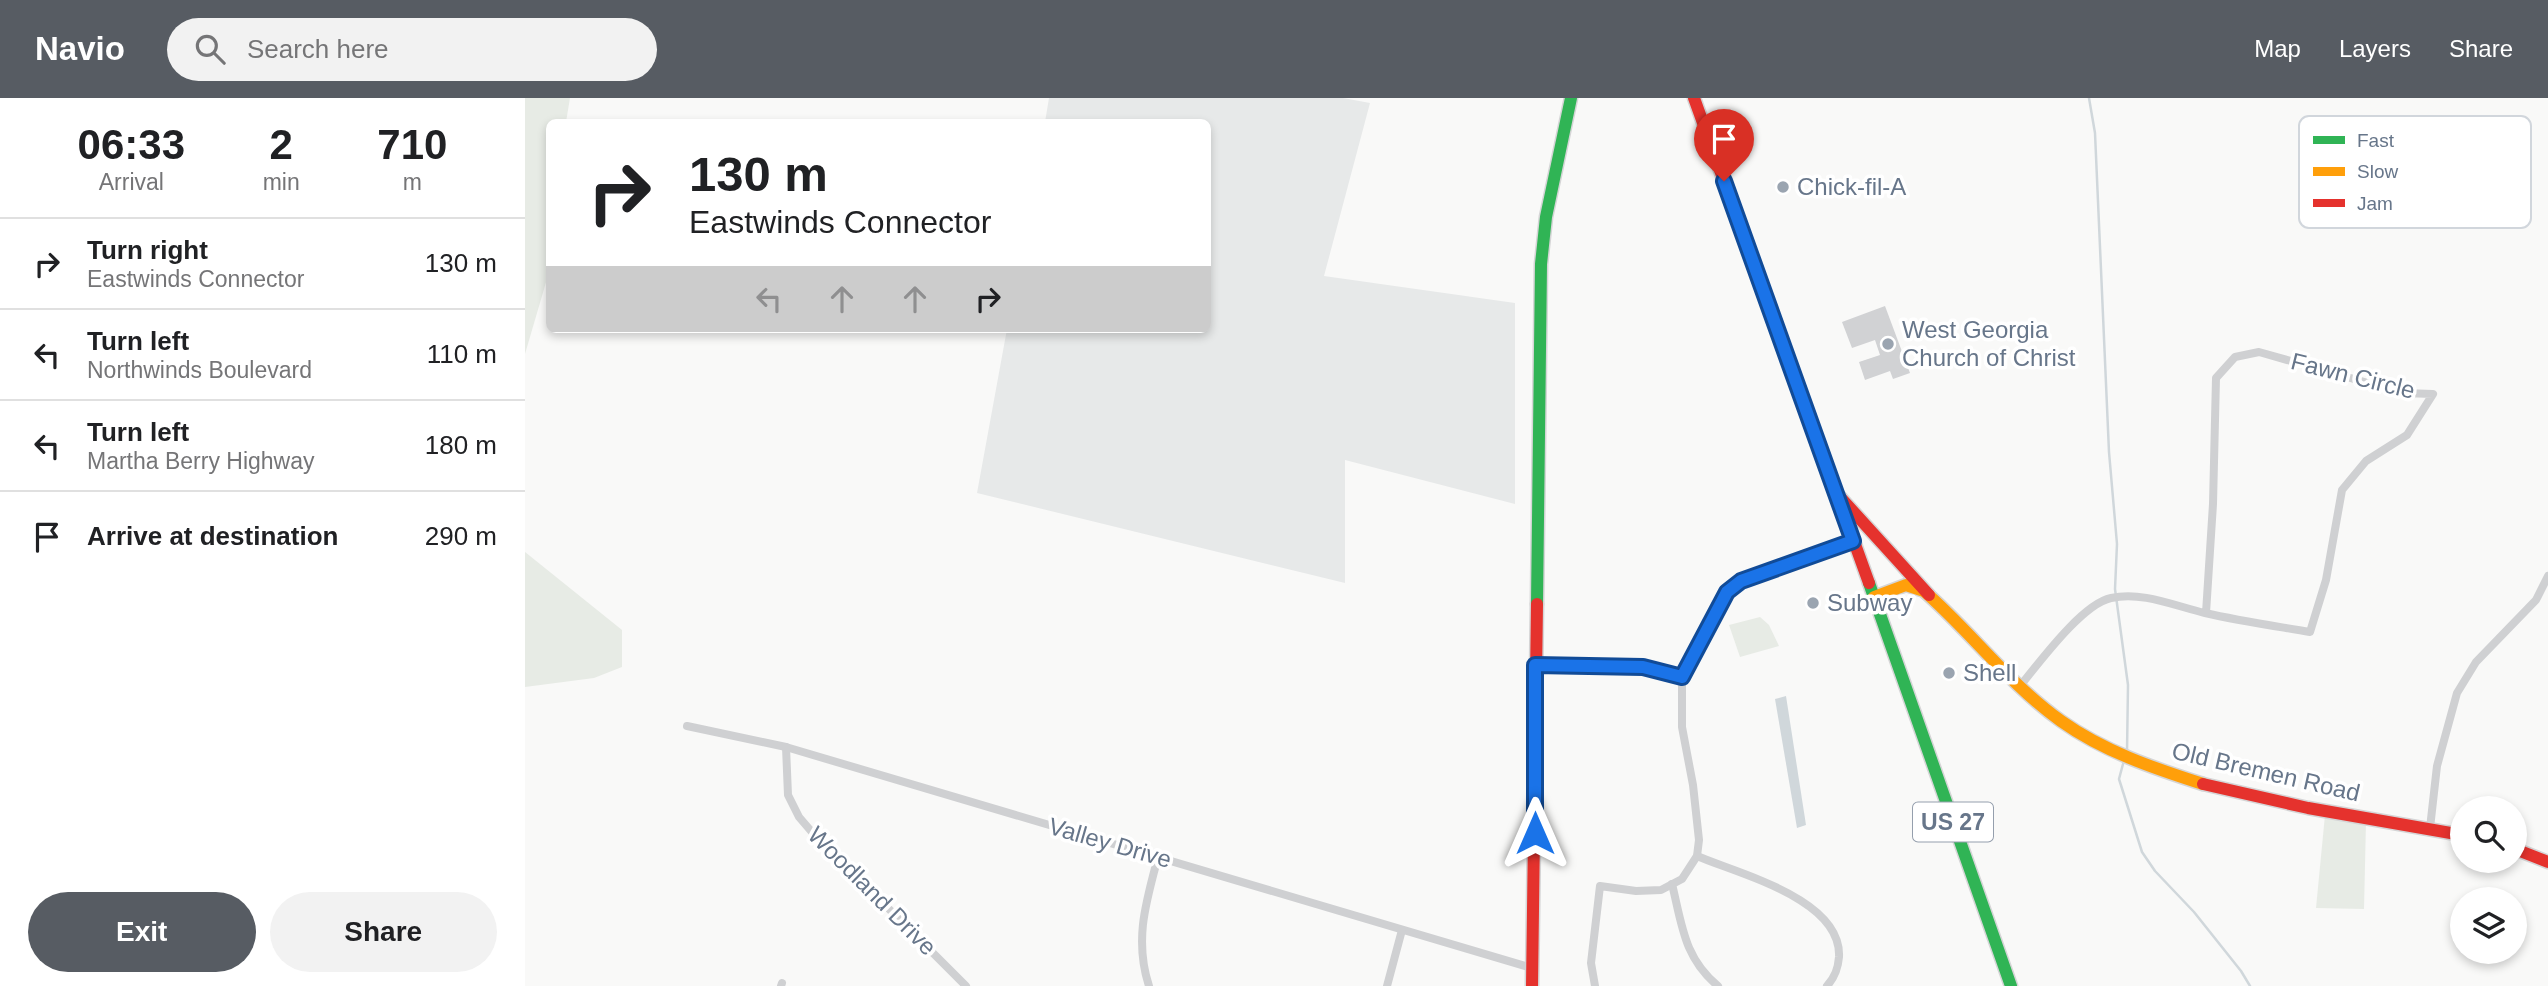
<!DOCTYPE html>
<style>
:root{--surface:#fff;--page:#f2f2f2;--text:#202124;--muted:#757577;--line:#e0e0e0;--accent:#575c63}
body{margin:0;font-family:Arial,sans-serif;background:var(--page);color:var(--text);height:100vh;display:flex;flex-direction:column;font-size:26px;white-space:nowrap}
*{box-sizing:border-box;margin:0}
p{font-size:23px;color:var(--muted)}
.icon{flex:none;width:38px;height:38px;fill:none;stroke:currentColor;stroke-width:2;stroke-linecap:round;stroke-linejoin:round}
.map{position:relative;flex:1;overflow:hidden}
.panel{display:flex;flex-direction:column;background:var(--surface);width:525px}
.panel>*{flex:none}
.top-card{position:absolute;left:21px;top:21px;width:665px;height:214px;border-radius:10px;box-shadow:0 4px 10px #0003;background:#fff;color:var(--text);overflow:hidden}
.controls{position:absolute;left:1925px;top:698px;display:grid;gap:14px}
.controls a{display:grid;place-items:center;width:77px;height:77px;border-radius:50%;background:var(--surface);box-shadow:0 4px 10px #0003;font-size:35px}
.pin{position:absolute;display:grid;place-items:center;width:60px;height:60px;color:#fff;margin:-72px -30px;border-radius:50% 50% 50% 0;rotate:-45deg;box-shadow:0 0 7px #0007}
.pin .icon{rotate:45deg}
.me{position:absolute;width:77px;margin:-38px;rotate:0deg;stroke-linejoin:round;filter:drop-shadow(0 0 5px #0008)}
.turn{display:flex;align-items:center;gap:24px;height:147px;padding:0 28px;font-size:32px}
.turn .icon{width:91px;height:91px;stroke-width:2.5}
.turn b{display:block;font-size:49px;line-height:60px}
.lanes{display:flex;align-items:center;height:66px;padding:0 28px;background:#0003;justify-content:center;gap:35px;direction:ltr}
.lanes .off{opacity:.35}
.eta{display:flex;justify-content:space-evenly;align-items:center;height:119px;text-align:center}
.eta b{font-size:42px;font-weight:700;line-height:49px}
.action{display:flex;gap:14px;margin-top:auto;padding:14px 28px}
.action a{flex:1;height:80px;border-radius:42px;background:var(--accent);color:#fff;font-size:28px;font-weight:700;line-height:80px;text-align:center}
.action a+a{background:var(--page);color:var(--text)}
ul{padding:0;list-style:none}
li{display:flex;align-items:center;gap:21px;height:91px;padding:0 28px;border-top:2px solid var(--line)}
li div{flex:1}
li b{display:block;font-size:26px}
li em{font-style:normal}
header{display:flex;align-items:center;gap:42px;box-sizing:border-box;height:98px;padding:0 35px;background:var(--accent);color:#fff}
header strong{font-size:33px}
nav{display:flex;gap:38px;margin-inline-start:auto;font-size:24px}
.search{width:490px;height:63px;background:var(--page);display:flex;align-items:center;gap:18px;box-sizing:border-box;padding:0 24px;border-radius:38px;color:var(--muted);font-size:26px}
main{display:flex;flex:1;min-height:0}
.map>svg:first-child{display:block}
.built{fill:#e7e9e9}
.green{fill:#e7ebe5}
.water{fill:#d0d7db}
.lines{fill:none;stroke-linecap:round;stroke-linejoin:round}
.stream{stroke:#d0d7db;stroke-width:2.5}
.building{fill:#d1d2d4}
.fast-casing{stroke:#d5d5d6;stroke-width:15}
.slow-casing{stroke:#d5d5d6;stroke-width:15}
.jam-casing{stroke:#d5d5d6;stroke-width:15}
.street{stroke:#cfd0d2;stroke-width:8}
.fast{stroke:#30b455;stroke-width:12}
.slow{stroke:#ff9f0a;stroke-width:12}
.jam{stroke:#e5322d;stroke-width:12}
.route-casing{stroke:#114b97;stroke-width:18}
.route{stroke:#1a73e8;stroke-width:12}
.poi-dot{fill:#9aa4b0;stroke:#fff;stroke-width:2.5}
.labels{text-anchor:middle;stroke-width:7;stroke-linejoin:round;paint-order:stroke}
.shield{fill:#fff;stroke:#959fad;stroke-width:2}
.shield-label{font-size:23px;font-weight:bold;fill:#67768a}
.poi-label{font-size:24px;fill:#67768a;stroke:#fff;text-anchor:start}
.street-label{font-size:24px;fill:#67768a;stroke:#fff}
.key{fill:#fff;stroke:#d1d6dc;stroke-width:2}
.key-label{font-size:19px;fill:#67768a}
</style>
<header>
<strong>Navio</strong>
<div class="search"><svg class="icon" aria-label="search" viewBox="0 0 24 24"><circle cx="10" cy="10" r="6"/><path d="M15 15l6 6"/></svg>Search here</div>
<nav><a>Map</a><a>Layers</a><a>Share</a></nav>
</header>
<main>
<section class="panel">
<div class="eta">
<div><b>06:33</b><p>Arrival</p></div>
<div><b>2</b><p>min</p></div>
<div><b>710</b><p>m</p></div>
</div>
<ul>
<li><svg class="icon" aria-label="right" viewBox="0 0 24 24"><path d="M7 20v-9h11M14 6l5 5-5 5"/></svg><div><b>Turn right</b><p>Eastwinds Connector</p></div><em>130 m</em></li>
<li><svg class="icon" aria-label="left" viewBox="0 0 24 24"><path d="M17 20v-9H6M10 6l-5 5 5 5"/></svg><div><b>Turn left</b><p>Northwinds Boulevard</p></div><em>110 m</em></li>
<li><svg class="icon" aria-label="left" viewBox="0 0 24 24"><path d="M17 20v-9H6M10 6l-5 5 5 5"/></svg><div><b>Turn left</b><p>Martha Berry Highway</p></div><em>180 m</em></li>
<li><svg class="icon" aria-label="arrive" viewBox="0 0 24 24"><path d="M6 21V4h12l-3 4 3 4H6"/></svg><div><b>Arrive at destination</b></div><em>290 m</em></li>
</ul>
<div class="action"><a>Exit</a><a>Share</a></div>
</section>
<div class="map">
<svg width="2023" height="888" viewBox="0 0 2023 888">
<rect width="100%" height="100%" fill="#f9f9f8"/>
<polygon class="built" points="524,0 818,0 845,5 799,178 990,205 990,406 820,362 820,485 452,395 482,231 682,231 682,24 520,24"/>
<g class="green">
<polygon points="0,0 45,0 41,24 24,24 24,174 0,256"/>
<polygon points="0,454 97,532 97,569 69,580 0,589"/>
<polygon points="1235,519 1244,527 1254,548 1215,559 1204,527"/>
<polygon points="1800,717 1841,724 1839,811 1791,810"/>
</g>
<polygon class="water" points="1261,598 1281,727 1272,730 1250,601"/>
<g class="lines">
<g class="stream">
<polyline points="1564,0 1570,35 1584,354 1592,446 1590,491 1603,587 1602,654"/>
<polyline points="1598,666 1594,681 1617,754 1630,773 1669,814 1716,873 1725,888"/>
</g>
</g>
<polygon class="building" points="1360,208 1385,275 1368,281 1365,273 1340,282 1334,264 1355,257 1350,242 1327,250 1317,224"/>
<g class="lines">
<g class="fast-casing">
<g id="fast">
<polyline points="1344,485 1486,888"/>
<polyline points="1012,506 1016,166 1021,119 1046,0"/>
</g>
</g>
<g class="slow-casing">
<path id="slow" d="M1349,499L1381,487L1399,493C1446,534 1484,586 1536,623C1578,653 1628,670 1678,686"/>
</g>
<g class="jam-casing">
<g id="jam">
<polyline points="1169,0 1344,485"/>
<polyline points="1315,399 1404,497"/>
<polyline points="1678,686 1783,710 1937,737"/>
<polyline points="1990,751 2023,764"/>
<polyline points="1007,888 1012,506"/>
</g>
</g>
<g class="street">
<polyline points="1010,567 1118,569 1157,579"/>
<path d="M1495,588C1514,565 1557,506 1586,500C1617,493 1650,508 1680,515C1715,523 1750,528 1785,534L1801,482L1817,392L1841,363L1882,337L1908,296L1878,295L1734,254L1710,259L1691,280L1688,406L1681,515"/>
<polyline points="162,628 261,649 1007,870"/>
<polyline points="261,649 263,697 274,719 316,768 350,797 441,888"/>
<polyline points="1905,730 1912,668 1932,595 1951,564 2011,502 2023,478"/>
<path d="M1172,758C1214,776 1317,801 1314,859C1313,871 1310,879 1302,888"/>
<path d="M1147,786C1157,827 1159,860 1193,888"/>
<polyline points="256,888 257,885"/>
<path d="M624,888C609,842 621,804 633,759"/>
<polyline points="862,888 877,832"/>
<polyline points="1070,888 1066,865 1075,788 1111,793 1136,792 1157,781 1172,758 1174,742 1168,687 1157,629 1157,579 1202,494 1216,483 1328,443"/>
</g>
<use href="#fast" class="fast"/>
<use href="#slow" class="slow"/>
<use href="#jam" class="jam"/>
</g>
<g class="lines">
<g class="route-casing">
<polyline id="route" points="1010,735 1010,567 1118,569 1157,579 1202,494 1216,483 1328,443 1199,83"/>
</g>
<use href="#route" class="route"/>
</g>
<g class="poi-dot">
<circle cx="1258" cy="89" r="7"/>
<circle cx="1363" cy="246" r="7"/>
<circle cx="1288" cy="505" r="7"/>
<circle cx="1424" cy="575" r="7"/>
</g>
<g class="labels">
<rect class="shield" x="1388" y="704.5" width="80" height="39" rx="5"/>
<g class="shield-label">
<text x="1428" y="732">US 27</text>
</g>
<g class="poi-label">
<text x="1272" y="97">Chick-fil-A</text>
<text x="1377" y="240">West Georgia<tspan x="1377" dy="28">Church of Christ</tspan></text>
<text x="1302" y="513">Subway</text>
<text x="1438" y="583">Shell</text>
</g>
<g class="street-label">
<text transform="translate(1828 278) rotate(14)" y="8">Fawn Circle</text>
<text transform="translate(1741 674) rotate(13)" y="8">Old Bremen Road</text>
<text transform="translate(585 745) rotate(16)" y="8">Valley Drive</text>
<text transform="translate(347 793) rotate(45)" y="8">Woodland Drive</text>
</g>
</g>
<rect x="1774" y="18" width="232" height="112" rx="10" class="key"/>
<rect x="1788" y="38" width="32" height="8" fill="#30b455"/>
<rect x="1788" y="69" width="32" height="9" fill="#ff9f0a"/>
<rect x="1788" y="101" width="32" height="8" fill="#e5322d"/>
<g class="key-label">
<text x="1832" y="49">Fast</text>
<text x="1832" y="80">Slow</text>
<text x="1832" y="112">Jam</text>
</g>
</svg>
<div class="controls">
<a><svg class="icon" aria-label="search" viewBox="0 0 24 24"><circle cx="10" cy="10" r="6"/><path d="M15 15l6 6"/></svg></a>
<a><svg class="icon" aria-label="layers" viewBox="0 0 24 24"><path d="M12 4l9 5-9 5-9-5zM3 14l9 5 9-5"/></svg></a>
</div>
<div class="pin" style="left:1199px;top:83px;background:#d93025"><svg class="icon" aria-label="arrive" viewBox="0 0 24 24"><path d="M6 21V4h12l-3 4 3 4H6"/></svg></div>
<svg class="me" style="left:1010px;top:735px" viewBox="-20 -20 40 40"><path d="M0-17L14 15 0 8-14 15z" fill="#1a73e8" stroke="#fff" stroke-width="4"/></svg>
<div class="top-card">
<div class="turn"><svg class="icon" aria-label="right" viewBox="0 0 24 24"><path d="M7 20v-9h11M14 6l5 5-5 5"/></svg><div><b>130 m</b>Eastwinds Connector</div></div>
<div class="lanes"><svg class="icon off" aria-label="left" viewBox="0 0 24 24"><path d="M17 20v-9H6M10 6l-5 5 5 5"/></svg><svg class="icon off" aria-label="ahead" viewBox="0 0 24 24"><path d="M12 20V5M6 11l6-6 6 6"/></svg><svg class="icon off" aria-label="ahead" viewBox="0 0 24 24"><path d="M12 20V5M6 11l6-6 6 6"/></svg><svg class="icon" aria-label="right" viewBox="0 0 24 24"><path d="M7 20v-9h11M14 6l5 5-5 5"/></svg></div>
</div>
</div>
</main>
